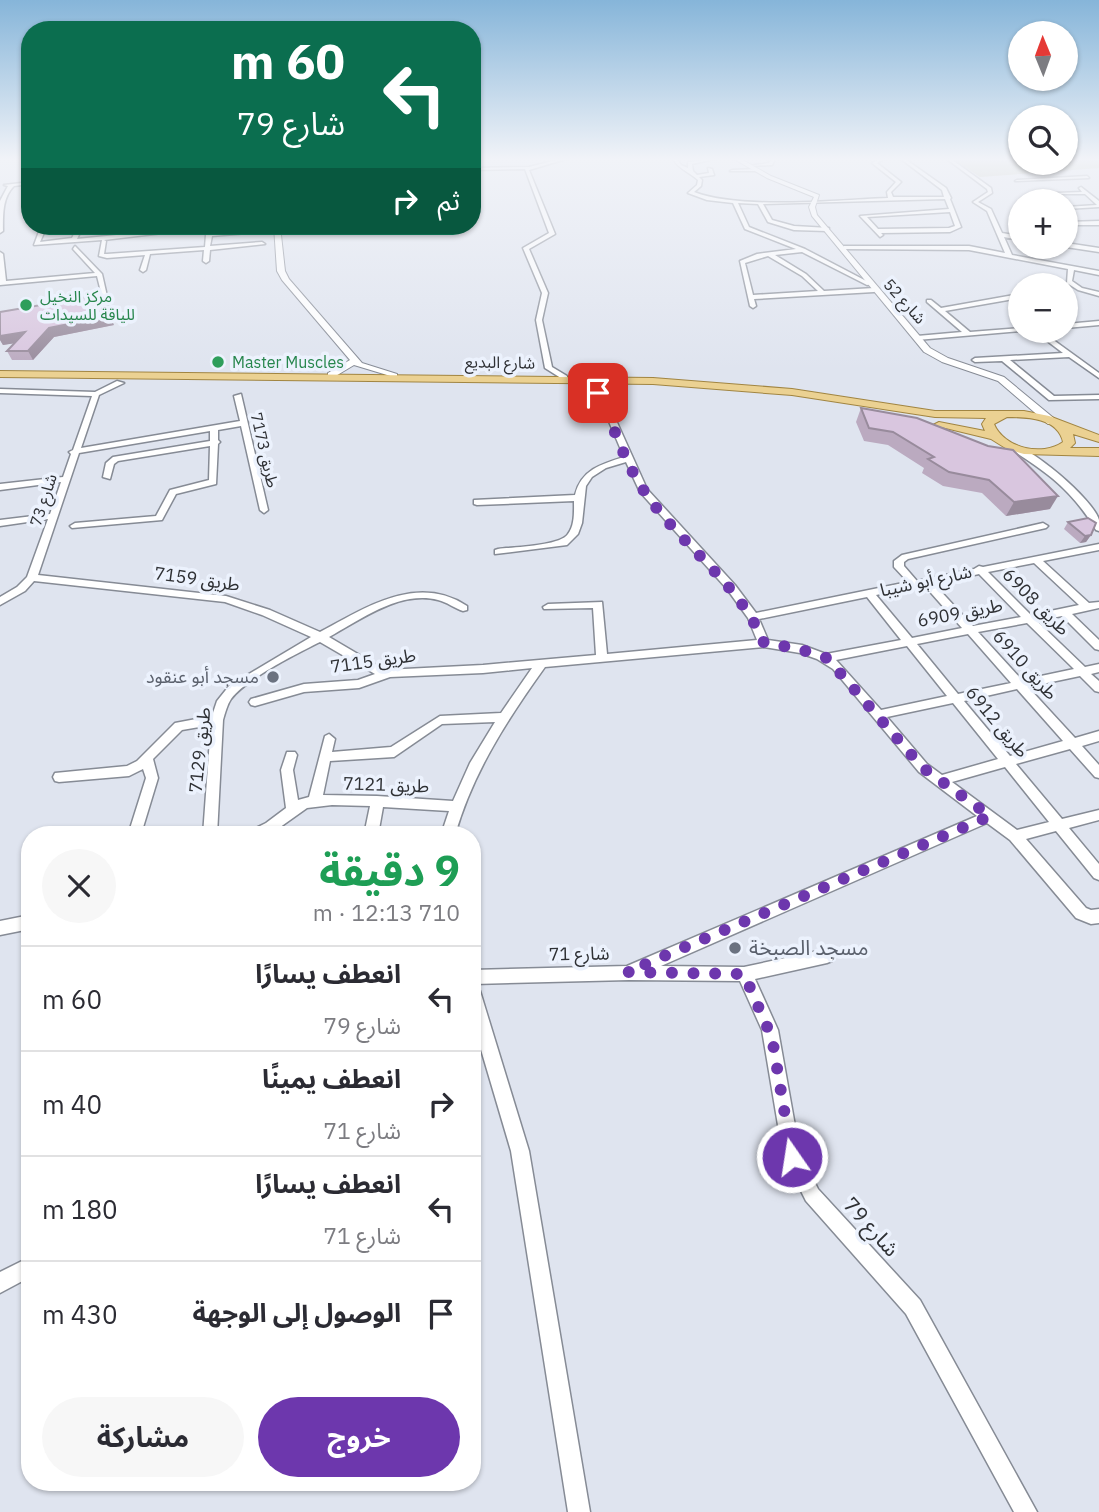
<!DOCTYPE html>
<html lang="ar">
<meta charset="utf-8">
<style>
:root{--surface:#fff;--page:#f7f7f7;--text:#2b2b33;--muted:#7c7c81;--line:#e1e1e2;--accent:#6d37ad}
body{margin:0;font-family:"IBM Plex Sans","Noto Sans Arabic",sans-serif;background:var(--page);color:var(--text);direction:rtl;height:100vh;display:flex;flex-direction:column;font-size:26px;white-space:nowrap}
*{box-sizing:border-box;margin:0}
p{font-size:23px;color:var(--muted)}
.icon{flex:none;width:38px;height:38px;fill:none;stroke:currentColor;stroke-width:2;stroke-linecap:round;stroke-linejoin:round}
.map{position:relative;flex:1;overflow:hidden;direction:ltr}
.panel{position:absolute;left:21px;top:826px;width:460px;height:665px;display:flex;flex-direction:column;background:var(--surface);border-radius:28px;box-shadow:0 2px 5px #0004;direction:rtl}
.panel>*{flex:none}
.guide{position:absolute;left:21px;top:21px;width:460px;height:214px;border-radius:28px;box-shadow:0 2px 5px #0004;direction:rtl;background:#0b6e4f;color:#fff;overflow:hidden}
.needle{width:46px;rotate:359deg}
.fabs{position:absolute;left:1008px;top:21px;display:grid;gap:14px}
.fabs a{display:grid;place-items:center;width:70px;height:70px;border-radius:50%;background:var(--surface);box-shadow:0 2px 5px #0004;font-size:35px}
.pin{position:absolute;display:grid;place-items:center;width:60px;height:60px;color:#fff;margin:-30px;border-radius:14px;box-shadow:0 4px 10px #0006}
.me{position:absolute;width:77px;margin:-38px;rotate:347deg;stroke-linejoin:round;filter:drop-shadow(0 0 5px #0008)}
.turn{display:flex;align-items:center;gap:24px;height:147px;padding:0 21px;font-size:32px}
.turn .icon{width:91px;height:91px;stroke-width:2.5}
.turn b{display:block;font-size:49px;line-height:60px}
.then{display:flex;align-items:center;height:66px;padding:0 21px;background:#0003;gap:14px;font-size:26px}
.round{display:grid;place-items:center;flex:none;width:74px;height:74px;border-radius:37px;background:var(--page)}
.summary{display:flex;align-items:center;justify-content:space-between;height:119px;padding:0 21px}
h1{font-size:42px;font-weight:700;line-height:52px;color:#1e9e55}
.button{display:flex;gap:14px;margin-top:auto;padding:14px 21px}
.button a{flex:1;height:80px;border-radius:42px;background:var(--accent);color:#fff;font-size:28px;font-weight:700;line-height:80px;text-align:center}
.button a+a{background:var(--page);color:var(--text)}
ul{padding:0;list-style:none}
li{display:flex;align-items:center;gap:21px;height:105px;padding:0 21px;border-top:2px solid var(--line)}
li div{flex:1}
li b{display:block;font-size:26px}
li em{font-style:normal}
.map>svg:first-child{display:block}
.green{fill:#b4ba9d}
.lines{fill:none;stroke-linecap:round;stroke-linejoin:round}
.street-casing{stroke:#868b95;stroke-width:3}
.secondary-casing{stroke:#868b95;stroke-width:2}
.primary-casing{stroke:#a18542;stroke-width:2}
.street{fill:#fff;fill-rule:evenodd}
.secondary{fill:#fff;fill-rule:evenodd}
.primary{fill:#ebd192;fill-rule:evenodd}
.wall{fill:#bbaac0}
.shaded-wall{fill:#988b9c}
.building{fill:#d9c6df;stroke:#988b9c;stroke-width:2}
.route{stroke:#6d37ad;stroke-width:12;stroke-dasharray:0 21.6}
.leisure-dot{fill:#2e9e5b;stroke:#ecf2fd;stroke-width:2.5}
.worship-dot{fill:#6b7280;stroke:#ecf2fd;stroke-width:2.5}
.labels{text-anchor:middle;stroke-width:7;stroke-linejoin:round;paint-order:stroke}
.far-leisure-label{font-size:16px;fill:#27864d;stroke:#ecf2fd;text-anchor:start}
.far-street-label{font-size:16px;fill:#2f3135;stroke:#ecf2fd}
.street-label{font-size:18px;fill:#2f3135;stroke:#ecf2fd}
.worship-label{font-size:18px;fill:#5b616d;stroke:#ecf2fd;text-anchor:end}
.near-worship-label{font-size:21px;fill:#5b616d;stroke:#ecf2fd;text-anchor:start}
.near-street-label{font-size:21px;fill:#2f3135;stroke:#ecf2fd}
</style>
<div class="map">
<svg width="1099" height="1512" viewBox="0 0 1099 1512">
<rect width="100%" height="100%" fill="#dfe4ef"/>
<polygon class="green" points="952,159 1066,163 1066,159 1099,159 1099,168 980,177"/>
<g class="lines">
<g class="street-casing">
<g id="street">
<polygon points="560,159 566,159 529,170 555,234 529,249 548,293 542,320 552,367 567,376 567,380 564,380 545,368 536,320 542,293 523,248 549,233 525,169 472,170 472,168 529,167"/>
<path d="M673,159H677L681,165L688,168V162L714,159L692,164L693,171L697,175L709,173L708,168L712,169L714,175L699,177L702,180L701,186L694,192C741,210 835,200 888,198L887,192L896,182L872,163L879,159H884L877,163L901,182L891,192L893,197H944L942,190L901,159H905L946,188L951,198L950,199L961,227L950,232L881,233L883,235L880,237L860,216L949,209L945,199L763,204L772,220L794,226L829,228L827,231L794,230L768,222L758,204L738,203L749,227L805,249L872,284L867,285L802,252L775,255L806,274L824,291L874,288L877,290L874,292L754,299L756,306L753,308L750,306L740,261L757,254L796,249L745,229L733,203L707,200L688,193L697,185L698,180C689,172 679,169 673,159ZM950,212L955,226L949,228L878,229L867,217ZM768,256L802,276L818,291L753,295L745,263Z"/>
<polygon points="771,159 775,159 772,165 748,166 769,163"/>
<polygon points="947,159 951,159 991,188 992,193 978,202 991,209 1002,233 1020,236 1020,240 1004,237 1012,255 1099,271 1099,275 1074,270 1072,281 1082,288 1099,292 1099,296 1078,290 1067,283 1068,269 969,250 842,249 844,246 969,246 1005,253 987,211 973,202 988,192 987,189"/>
<polygon points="757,169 759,171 730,171 732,170"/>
<polygon points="1087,176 1089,178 1015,181 1017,180"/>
<path d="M30,182V184L14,186C2,198 3,215 3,231L0,233V201L8,186L4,185Z"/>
<polygon points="1081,187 1099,201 1099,207 1066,209 1066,207 1097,205 1085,194 1029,194 1082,192 1079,188"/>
<polygon points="1099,221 1099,225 1066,225 1066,222"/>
<polygon points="41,226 47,226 40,242 72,238 78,226 83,226 77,239 205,226 221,226 104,240 106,241 104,254 107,254 205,247 206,235 209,233 278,228 281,230 212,236 210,246 262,242 265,244 210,250 209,261 206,263 203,261 204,250 150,254 146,270 143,272 140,270 145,255 107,258 99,256 102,240 34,245"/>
<polygon points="1066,243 1099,248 1099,252 1066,247"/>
<polygon points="75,246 102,274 109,305 104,304 97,276 0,285 0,252 3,254 6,281 95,273 73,249"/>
<polygon points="1020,294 1020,298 945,311 970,332 1020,328 1022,331 917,340 914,338 917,336 962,332 927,302 927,300 931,300 941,308"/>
<polygon points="1099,321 1099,325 1066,328 1066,324"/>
<polygon points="1034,331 1041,331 1099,373 1099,378 1069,357 1010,360 1054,396 1099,395 1099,399 1049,400 1002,361 975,362 972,360 975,358 1063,353"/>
<path d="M117,381L124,383L99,395L81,448L240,421L234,396L241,394L268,510L264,513L260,510L241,426L218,430V440L220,442L218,444L216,484L176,494L162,520L72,528L70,526L75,523L156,516L170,490L209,480L210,446L118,461L114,464L110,479L103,477L106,463L113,457L210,441V431L79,453L38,575L226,596L270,610L320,632C365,608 417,573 467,606V610L463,611C454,608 447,602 438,600C400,590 360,620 329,637L385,670L483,665L596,655L593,608L544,609L543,607L548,604L602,602L607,654L757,640L748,618L727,589L640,492L626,462L606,468L592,477L586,486L582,523L578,534L567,545L495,554V550L498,549C513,547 560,546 568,534C575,525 574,511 574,501L477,505L474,504V500L575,495C581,470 601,464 624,457L599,398L581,389V385H584L602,394L615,386H621V390L606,398L647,489L735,585L756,613L908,582L894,567V561L902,555L1043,523L1048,526L1046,528L908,559L904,562V566L917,581L974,569L979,566L983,567L1099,544V550L1043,561L1089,603L1099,602V608L1072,614L1099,640V650L1095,649L1062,616L1037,621L1085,667L1099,664V672L1091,674L1099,681V692L1095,691L1080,676L1028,687L1075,738L1099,731V741L1082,746L1099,765V778L1095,777L1070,749L1016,764L1062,819L1099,810V820L1069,828L1099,864V880L1094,878L1056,831L1026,839L1086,908L1091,910L1099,909V923L1091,924L1076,918L1010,840L987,823L661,966L744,967L827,949L832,951L834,956L832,961L827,963L755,979L778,1030L797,1137L808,1169L818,1189L920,1300L1037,1512H1014L906,1314L806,1201L793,1175L780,1137L762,1030L740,981L629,980L474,984L477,986L480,991L529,1151L590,1512H568L511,1151L472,1019V970L627,966L977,816L919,772L833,669L817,659L800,653L764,647L545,667C507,720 473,772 455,835H441L449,811L383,807L378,835H364L370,806L332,805L307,808L269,835H248L250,831L266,823L286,808L281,770L287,752H295L297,755L293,770L298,800L309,797L325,736L329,734L335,739L332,752L391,747L440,716L501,713L532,668L483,673L390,677L359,688L304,692L255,706L251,705L249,702L251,699L304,684L358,680L375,674L320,642C296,654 246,679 231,699C227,705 225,713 223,720L217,835H203L211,725L182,730L153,759L158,778L141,834L128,835L146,778L143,769L129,776L59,782L55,781L53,777L55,773L127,766L137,761L175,723L212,716L217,701L229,686L311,637L262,615L225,602L34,581L25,591L0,605V597L17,587L27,577L48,519L0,526V520L50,514L61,482L0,490V484L63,477L71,454L69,452L73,450L92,396L0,393V389L95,392ZM1034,563L1079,605L1031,615L988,572ZM979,574L1021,617L973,626L934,584ZM924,585L962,628L912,638L876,595ZM867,597L901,640L826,654L802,645L768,640L759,619ZM1027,623L1074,669L1022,680L978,632ZM968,634L1011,683L958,694L917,644ZM907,646L947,696L881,710L836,660ZM1017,689L1063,741L1010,756L964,701ZM953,703L998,759L942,775L927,764L887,717ZM495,722L470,763L453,801L377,796L323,795L330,761L394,757L442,724ZM1005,767L1049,822L1017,830L952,782Z"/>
<path d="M1009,444C1028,444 1094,500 1099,520C1099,523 1099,527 1099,531L1096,530C1072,490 1048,473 1009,448Z"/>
<polygon points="30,915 30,929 0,935 0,921"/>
<polygon points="30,1257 30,1277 0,1293 0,1272"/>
</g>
</g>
<g class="secondary-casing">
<g id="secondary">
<polygon points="734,159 741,159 771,176 819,195 815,207 817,215 930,348 948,358 1004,377 1056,420 1056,424 1048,424 998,381 942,362 924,352 812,216 809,207 814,197 767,178"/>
<polygon points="274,226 280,226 285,271 289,279 362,363 397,374 397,378 354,365 334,377 328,377 328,373 350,360 282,280 277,271"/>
</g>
</g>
<g class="primary-casing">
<path id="primary" d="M0,371L653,378L792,389L935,411H1024L1049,416L1099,435V442L1073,434L1075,443L1070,448H1099V456L1024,454L1007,449L991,439L933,425L939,422L985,431L982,424L986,418L935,417L792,395L653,384L0,377ZM1007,417C1027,417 1058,418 1063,442C1042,457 1004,448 994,424Z"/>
</g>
<use href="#street" class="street"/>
<use href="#secondary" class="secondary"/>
<use href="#primary" class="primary"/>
</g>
<g class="wall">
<polygon points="0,312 114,325 54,337 33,360 12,360 7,351 14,343 3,345 0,340"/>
<polygon points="861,408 1050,509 1006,516 982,493 943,486 922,473 924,468 888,445 864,441 856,422"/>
<polygon points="1068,522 1091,535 1086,542 1080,543 1064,529"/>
</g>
<g class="shaded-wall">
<polygon points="110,316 114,325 54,337 33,360 28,351 49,328"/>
<polygon points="25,332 30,341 3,345 0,340 0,336"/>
<polygon points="1058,496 1050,509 1006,516 1014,502"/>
<polygon points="1091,535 1086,542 1080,543 1085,536"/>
</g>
<g class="building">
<polygon points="88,297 102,298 110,316 49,328 28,351 7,351 25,332 0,336 0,312"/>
<polygon points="861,408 917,418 988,446 1013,450 1058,496 1014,502 989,480 949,472 928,459 934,457 893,432 869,428"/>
<polygon points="1088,518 1096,523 1091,535 1085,536 1068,522"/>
</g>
<linearGradient id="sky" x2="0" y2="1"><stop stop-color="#86b5d9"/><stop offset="0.43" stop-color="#f1f3f8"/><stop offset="1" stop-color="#f1f3f8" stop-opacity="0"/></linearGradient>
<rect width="1099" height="370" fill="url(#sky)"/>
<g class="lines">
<path class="route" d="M598,393L602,397C613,428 626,464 644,491C681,546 738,581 764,643L796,648L827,658L923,768L990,816L627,972L744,974L772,1038L792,1157"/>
</g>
<g class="leisure-dot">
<circle cx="26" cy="305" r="7"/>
<circle cx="218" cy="362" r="7"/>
</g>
<g class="worship-dot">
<circle cx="273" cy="677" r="7"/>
<circle cx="735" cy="948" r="7"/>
</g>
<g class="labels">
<g class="far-leisure-label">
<text x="40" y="302">مركز النخيل<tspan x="40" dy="18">للياقة للسيدات</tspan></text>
<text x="232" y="368">Master Muscles</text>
</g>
<g class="far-street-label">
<text transform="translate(905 301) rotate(48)" y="6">شارع 52</text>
<text transform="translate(500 362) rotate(1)" y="6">شارع البديع</text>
<text transform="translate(265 450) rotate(77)" y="6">طريق 7173</text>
<text transform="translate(43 500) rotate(-72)" y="6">شارع 73</text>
</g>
<g class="street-label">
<text transform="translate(197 579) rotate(8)" y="6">طريق 7159</text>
<text transform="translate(926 581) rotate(-12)" y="6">شارع أبو شيبا</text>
<text transform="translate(1036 602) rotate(45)" y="6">طريق 6908</text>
<text transform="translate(960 613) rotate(-11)" y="6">طريق 6909</text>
<text transform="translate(373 661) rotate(-8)" y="6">طريق 7115</text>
<text transform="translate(1025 665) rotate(48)" y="6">طريق 6910</text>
<text transform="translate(997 722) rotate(50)" y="6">طريق 6912</text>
<text transform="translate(200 750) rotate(-84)" y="6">طريق 7129</text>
<text transform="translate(386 785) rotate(2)" y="6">طريق 7121</text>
<text transform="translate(579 954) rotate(-1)" y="6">شارع 71</text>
</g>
<g class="worship-label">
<text x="259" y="683">مسجد أبو عنقود</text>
</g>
<g class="near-worship-label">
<text x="749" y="955">مسجد الصبخة</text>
</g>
<g class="near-street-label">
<text transform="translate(871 1227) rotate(48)" y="7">شارع 79</text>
</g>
</g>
</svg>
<div class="fabs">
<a><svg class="needle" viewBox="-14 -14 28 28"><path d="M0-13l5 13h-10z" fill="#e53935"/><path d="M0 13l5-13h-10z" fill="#7c7c81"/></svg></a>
<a><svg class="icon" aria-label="search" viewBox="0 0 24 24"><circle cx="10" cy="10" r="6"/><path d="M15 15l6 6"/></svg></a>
<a>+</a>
<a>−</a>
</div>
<div class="pin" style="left:598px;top:393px;background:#d93025"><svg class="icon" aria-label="arrive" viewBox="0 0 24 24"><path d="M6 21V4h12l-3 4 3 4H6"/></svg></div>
<svg class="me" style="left:792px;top:1157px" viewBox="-20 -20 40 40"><circle r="17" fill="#6d37ad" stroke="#fff" stroke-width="3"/><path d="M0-11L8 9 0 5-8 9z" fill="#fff"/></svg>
<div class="guide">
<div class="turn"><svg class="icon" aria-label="left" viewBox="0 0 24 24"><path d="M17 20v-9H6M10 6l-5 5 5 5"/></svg><div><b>60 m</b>شارع 79</div></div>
<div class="then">ثم<svg class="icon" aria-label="right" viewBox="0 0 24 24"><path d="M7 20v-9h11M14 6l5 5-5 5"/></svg></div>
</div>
<section class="panel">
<div class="summary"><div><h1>9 دقيقة</h1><p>710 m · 12:13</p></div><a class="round"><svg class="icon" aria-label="close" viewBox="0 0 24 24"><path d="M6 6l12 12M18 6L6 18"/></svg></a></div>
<ul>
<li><svg class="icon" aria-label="left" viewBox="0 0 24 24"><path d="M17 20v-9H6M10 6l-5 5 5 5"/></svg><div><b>انعطف يسارًا</b><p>شارع 79</p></div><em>60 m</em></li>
<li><svg class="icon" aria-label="right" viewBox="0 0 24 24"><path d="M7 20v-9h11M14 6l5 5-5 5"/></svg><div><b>انعطف يمينًا</b><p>شارع 71</p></div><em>40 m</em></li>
<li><svg class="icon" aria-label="left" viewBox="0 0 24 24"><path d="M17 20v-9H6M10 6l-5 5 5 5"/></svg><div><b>انعطف يسارًا</b><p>شارع 71</p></div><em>180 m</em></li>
<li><svg class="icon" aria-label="arrive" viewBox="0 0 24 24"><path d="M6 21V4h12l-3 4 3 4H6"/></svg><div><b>الوصول إلى الوجهة</b></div><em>430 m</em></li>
</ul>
<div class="button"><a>خروج</a><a>مشاركة</a></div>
</section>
</div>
